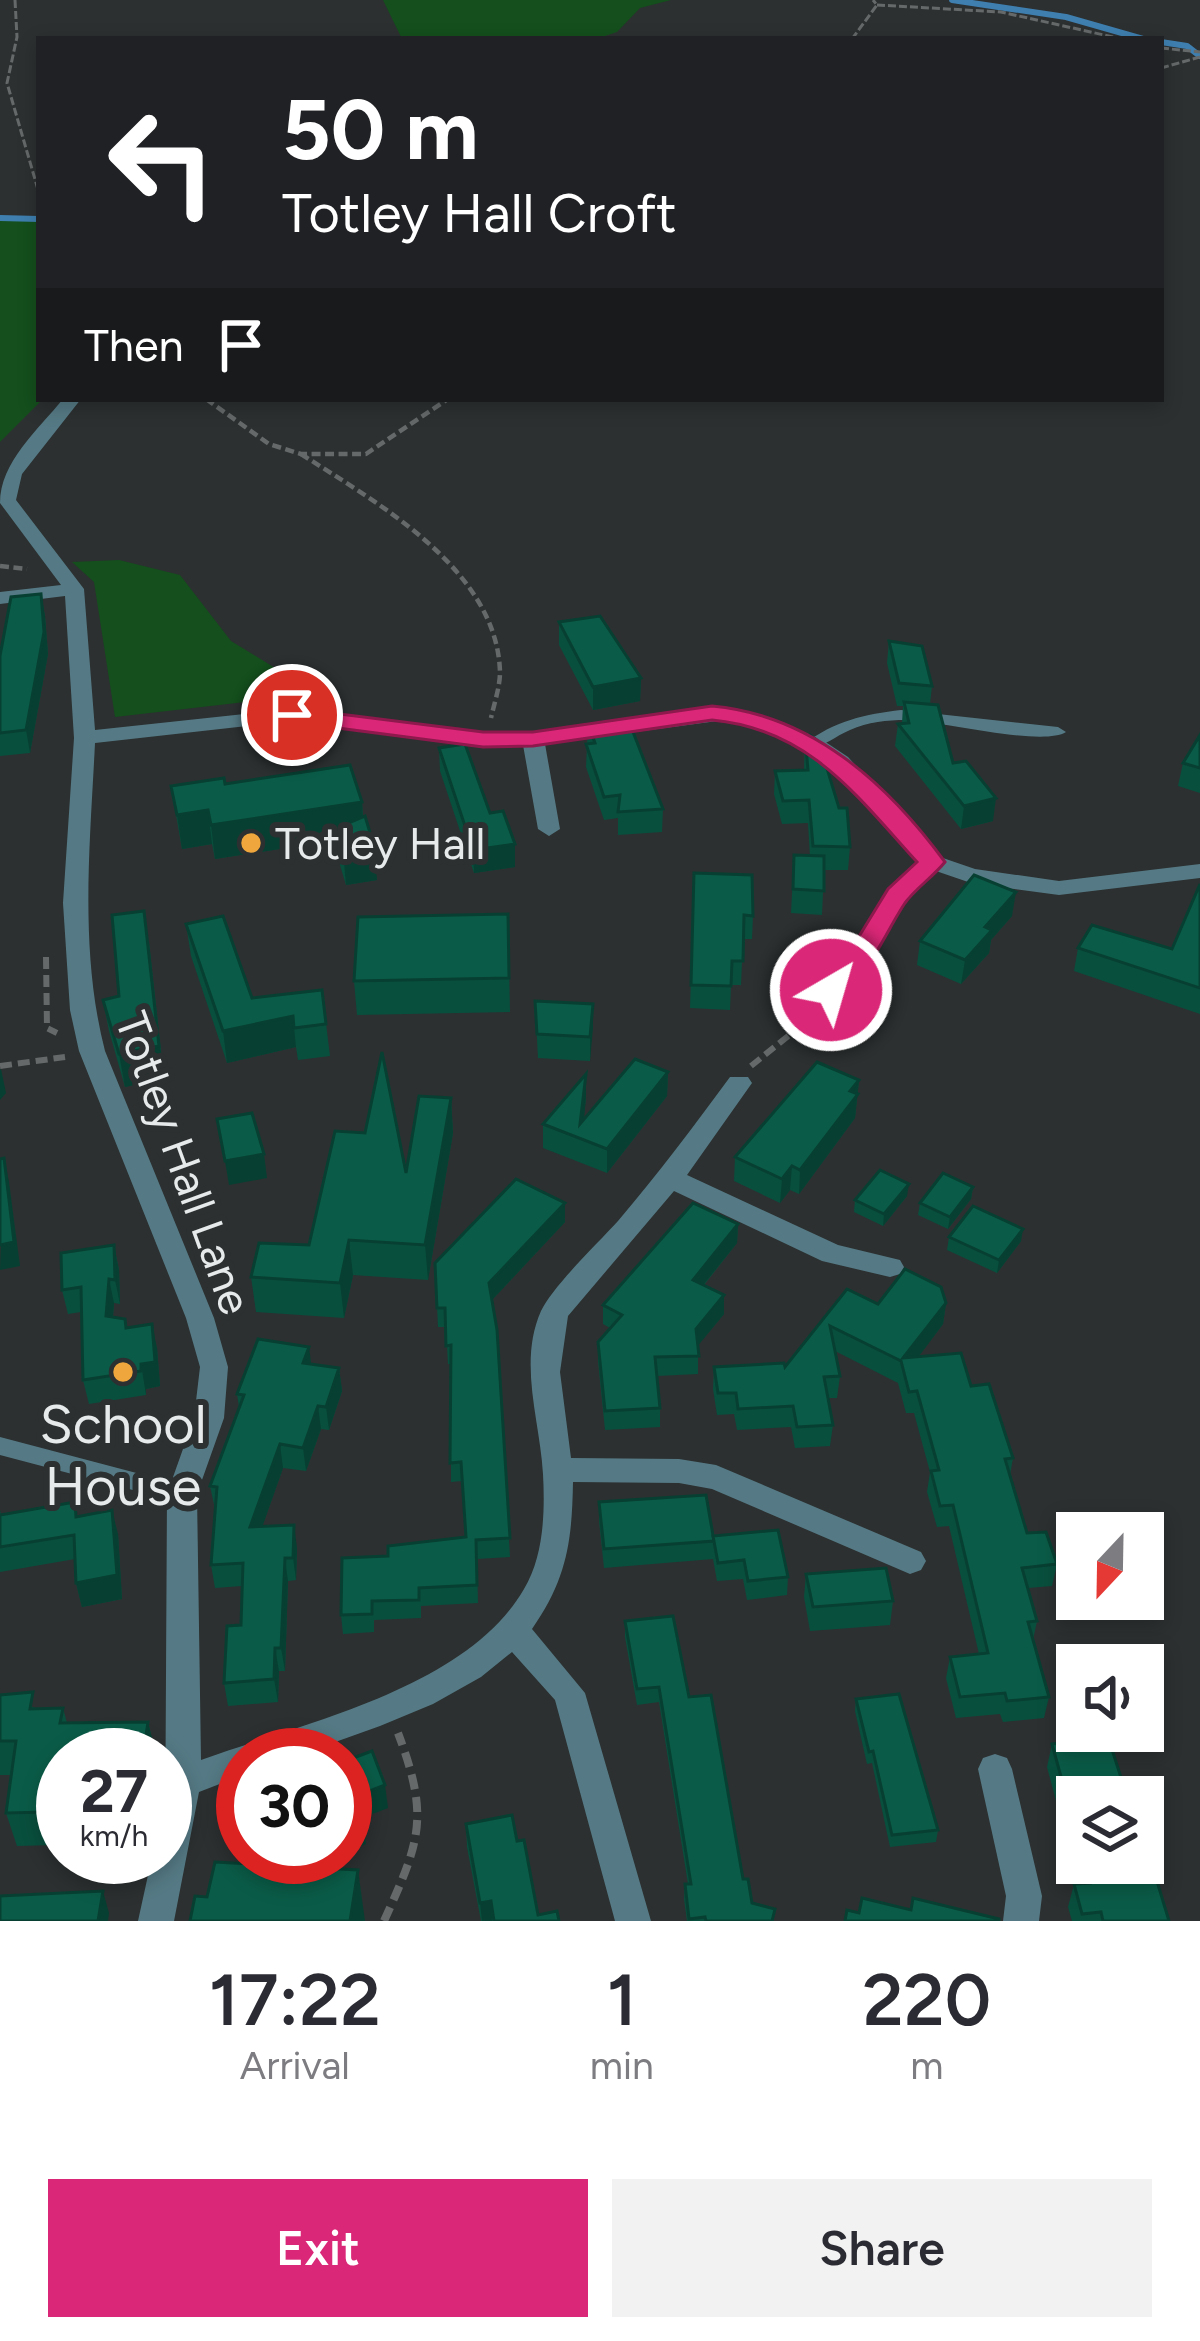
<!DOCTYPE html>
<style>
:root{--surface:#fff;--page:#f2f2f3;--text:#2b2b33;--muted:#7c7c81;--accent:#db2777}
body{margin:0;font-family:Figtree,sans-serif;background:var(--page);color:var(--text);height:100vh;display:flex;flex-direction:column;font-size:45px;white-space:nowrap}
*{box-sizing:border-box;margin:0}
p{font-size:39px;color:var(--muted)}
.icon{flex:none;width:66px;height:66px;fill:none;stroke:currentColor;stroke-width:2;stroke-linecap:round;stroke-linejoin:round}
.map{position:relative;height:1921px;overflow:hidden}
.details{display:flex;flex-direction:column;background:var(--surface);flex:1}
.details>*{flex:none}
.guide{position:absolute;left:36px;top:36px;width:1128px;height:366px;border-radius:0px;box-shadow:0 6px 18px #0003;background:#202124;color:#fff;overflow:hidden}
.needle{width:78px;rotate:202deg}
.tools{position:absolute;left:1056px;top:1512px;display:grid;gap:24px}
.tools a{display:grid;place-items:center;width:108px;height:108px;border-radius:0px;background:var(--surface);box-shadow:0 6px 18px #0003;font-size:60px}
.speed{position:absolute;left:36px;top:1728px;display:flex;gap:24px;font-size:60px;font-weight:700;text-align:center}
.speed>*{display:grid;place-content:center;width:156px;height:156px;border-radius:50%;background:var(--surface);box-shadow:0 6px 18px #0003;line-height:1}
.speed small{font-size:30px;font-weight:400}
.speed .limit{border:18px solid #d22;background:#fff;color:#111}
.pin{position:absolute;display:grid;place-items:center;width:102px;height:102px;color:#fff;margin:-51px;border:6px solid #fff;border-radius:50%;box-shadow:0 3px 12px #0007}
.me{position:absolute;width:132px;margin:-66px;rotate:38deg;stroke-linejoin:round;filter:drop-shadow(0 0 9px #0008)}
.turn{display:flex;align-items:center;gap:42px;height:252px;padding:0 48px;font-size:54px}
.turn .icon{width:156px;height:156px;stroke-width:2.5}
.turn b{display:block;font-size:84px;line-height:102px}
.then{display:flex;align-items:center;height:114px;padding:0 48px;background:#0003;gap:24px;font-size:45px}
.eta{display:flex;justify-content:space-evenly;align-items:center;height:204px;text-align:center}
.eta b{font-size:72px;font-weight:600;line-height:84px}
.button{display:flex;gap:24px;margin-top:auto;padding:24px 48px}
.button a{flex:1;height:138px;border-radius:0px;background:var(--accent);color:#fff;font-size:48px;font-weight:600;line-height:138px;text-align:center}
.button a+a{background:var(--page);color:var(--text)}
.map>svg:first-child{display:block}
.green{fill:#144f1d}
.lines{fill:none;stroke-linecap:round;stroke-linejoin:round}
.stream{stroke:#3e7fb0;stroke-width:6}
.path-far3{stroke:#656969;stroke-width:3;stroke-dasharray:8 3;stroke-linecap:butt}
.path-far2{stroke:#656969;stroke-width:4.5;stroke-dasharray:9 4.5;stroke-linecap:butt}
.path-far1{stroke:#656969;stroke-width:6;stroke-dasharray:12 6;stroke-linecap:butt}
.path{stroke:#656969;stroke-width:8;stroke-dasharray:15 8;stroke-linecap:butt}
.service{fill:#557a85;fill-rule:evenodd}
.minor{fill:#557a85;fill-rule:evenodd}
.wall{fill:#094f3e;fill-rule:evenodd}
.shaded-wall{fill:#074032}
.building{fill:#0a5c48;stroke:#074032;stroke-width:3}
.route{fill:#db2777;stroke:#8e194d;stroke-width:3}
.poi-dot{fill:#efa73d;stroke:#2c3030;stroke-width:4.5}
.labels{text-anchor:middle;stroke-width:12;stroke-linejoin:round;paint-order:stroke}
.poi-label{font-size:45px;fill:#e7eaea;stroke:#2c3030;text-anchor:start}
.street-label{font-size:45px;fill:#e7eaea;stroke:#2c3030}
.near-poi-label{font-size:54px;fill:#e7eaea;stroke:#2c3030}
</style>
<div class="map">
<svg width="1200" height="1921" viewBox="0 0 1200 1921">
<rect width="100%" height="100%" fill="#2c3030"/>
<g class="green">
<polygon points="383,0 671,0 640,8 617,32 596,39 402,39"/>
<polygon points="0,218 39,219 39,399 43,399 0,442"/>
<polygon points="119,560 180,575 231,641 280,671 281,698 115,717 94,582 72,562"/>
</g>
<g class="lines">
<g class="stream">
<polyline points="952,0 1066,17 1143,39"/>
<polyline points="1161,42 1187,46 1200,56"/>
<polyline points="0,218 39,219"/>
</g>
<g class="path-far3">
<polyline points="15,0 17,37 7,83 39,193"/>
<polyline points="877,5 1001,12 1122,39"/>
<polyline points="852,39 877,5 873,0"/>
<polyline points="1161,48 1200,52"/>
<polyline points="1161,68 1200,57"/>
</g>
<g class="path-far2">
<polyline points="206,399 269,444 301,454 366,454 448,399"/>
<path d="M301,454C377,503 497,569 500,672C500,687 494,704 491,718"/>
<polyline points="0,566 27,569"/>
</g>
<g class="path-far1">
<polyline points="46,957 47,1028 57,1033"/>
<polyline points="0,1066 65,1057"/>
<polyline points="751,1066 823,1008"/>
</g>
<path class="path" d="M384,1921C420,1841 430,1818 398,1733"/>
<g class="service">
<path d="M901,710L1058,727L1066,732C1042,747 941,721 906,720C887,720 868,722 850,730C835,736 824,748 807,747L805,744C833,721 866,714 901,710Z"/>
<polygon points="0,1437 182,1485 190,1487 193,1494 190,1501 182,1503 0,1455"/>
</g>
<g class="minor">
<path d="M63,399H81L22,474L16,500L84,589L95,730L292,709L443,730L533,733L725,708L764,716L821,739L848,757L940,857L975,869L1059,881L1200,864V878L1059,895L971,883L936,871C926,880 915,889 907,898C885,925 865,987 831,998L819,990L822,984C856,944 880,898 919,862C858,794 820,738 725,720L545,744L560,829L549,836L538,829L523,745L443,742L292,721L95,743C90,846 79,950 105,1051L214,1318L228,1367L224,1418L197,1494L201,1760C302,1723 466,1689 524,1589C544,1556 545,1511 543,1474C540,1420 518,1363 541,1311C553,1286 598,1243 618,1221C658,1174 694,1126 730,1077H748L752,1083L687,1175L838,1245L900,1260L904,1267L900,1274L890,1277L822,1261L674,1191L568,1316L560,1372L571,1458L679,1459L716,1465L921,1552L926,1561L921,1570L910,1574L712,1489L679,1483L573,1482C572,1541 567,1579 532,1629L585,1693L651,1921H615L555,1700L512,1652L481,1677L433,1704L380,1726L299,1755H243V1775L199,1792L174,1921H138L152,1857H165L167,1494L194,1418L200,1367L186,1318L79,1051L70,1010L63,903L74,738L65,596L0,604V592L61,585L0,503C0,462 38,430 63,399Z"/>
<polygon points="995,1754 1007,1758 1012,1769 1042,1896 1039,1921 1003,1921 1006,1896 978,1769 983,1758"/>
</g>
</g>
<g class="wall">
<polygon points="41,594 45,616 48,654 30,753 0,756 0,656"/>
<polygon points="559,622 641,678 640,701 593,710 559,645"/>
<polygon points="889,641 932,686 930,704 953,763 993,821 961,829 895,746 898,724 902,723 903,706 897,706 887,663"/>
<polygon points="588,724 663,809 662,832 618,835 618,818 604,820 586,767"/>
<polygon points="1200,735 1200,793 1178,786 1183,763"/>
<polygon points="805,736 850,847 848,870 824,870 822,915 791,913 794,855 810,856 808,823 782,824 774,794 775,771 804,770"/>
<polygon points="439,748 490,813 515,867 474,873 440,771"/>
<polygon points="225,784 362,802 363,816 377,880 346,885 339,862 337,840 215,859 212,844 182,849 171,786"/>
<polygon points="694,873 753,916 752,939 743,939 741,985 731,985 730,1010 690,1008"/>
<polygon points="1200,884 1200,1014 1074,971 1078,948 1172,949"/>
<polygon points="508,914 510,1012 357,1015 354,981"/>
<polygon points="1012,916 991,940 989,953 961,984 917,965 920,941"/>
<polygon points="186,924 252,998 322,990 330,1056 298,1060 296,1047 227,1063 191,956"/>
<polygon points="149,942 164,1078 125,1087 109,1031 103,1000 119,996"/>
<polygon points="535,1001 593,1004 590,1061 538,1058"/>
<polygon points="668,1072 667,1096 607,1173 543,1148 543,1124 586,1098 583,1121"/>
<polygon points="859,1080 855,1118 799,1194 790,1190 780,1203 734,1181 735,1157"/>
<polygon points="451,1098 453,1133 428,1280 353,1275 344,1318 256,1312 251,1277 309,1245 406,1173"/>
<polygon points="973,1187 971,1199 948,1229 918,1215 920,1203"/>
<polygon points="907,1196 883,1226 854,1212 855,1200"/>
<polygon points="565,1203 565,1222 492,1300 497,1330 510,1557 477,1559 478,1603 421,1606 421,1618 374,1620 374,1632 343,1634 341,1615 388,1556 466,1537 462,1481 451,1482 451,1364 448,1364 446,1327 438,1327 435,1263"/>
<polygon points="738,1224 737,1243 704,1285 724,1295 724,1314 698,1345 698,1374 657,1376 660,1408 660,1427 605,1430 598,1361 598,1342 610,1328 603,1324 603,1305"/>
<polygon points="949,1237 1021,1241 997,1273 947,1250"/>
<polygon points="114,1245 119,1270 120,1304 114,1303 113,1317 125,1319 127,1328 157,1348 160,1386 146,1389 146,1395 89,1404 83,1380 81,1312 68,1314 62,1290"/>
<polygon points="847,1289 878,1304 946,1303 943,1324 918,1357 971,1386 1013,1458 1010,1475 1027,1533 1057,1564 1052,1586 1028,1588 1037,1621 1033,1640 1049,1697 1044,1718 1003,1722 1000,1714 956,1718 946,1678 950,1657 979,1654 949,1526 937,1527 927,1492 930,1472 914,1413 906,1413 898,1383 835,1351 840,1376 837,1398 828,1398 833,1425 830,1446 795,1448 791,1427 737,1430 734,1414 717,1415 713,1389 714,1367 785,1367"/>
<polygon points="311,1364 339,1368 342,1391 329,1430 321,1429 306,1471 283,1468 262,1527 297,1548 296,1580 288,1581 285,1671 279,1671 278,1702 228,1706 224,1683 241,1625 242,1586 215,1588 211,1565 215,1509 210,1486 239,1407 237,1394"/>
<polygon points="599,1502 713,1537 788,1577 787,1595 747,1600 743,1579 717,1581 713,1559 604,1568 599,1521"/>
<polygon points="0,1510 1,1515 79,1516 118,1534 122,1599 82,1607 76,1583 75,1559 0,1572"/>
<polygon points="806,1574 893,1601 890,1625 810,1631 804,1597"/>
<polygon points="625,1621 689,1697 752,1903 774,1921 687,1921 684,1899 685,1884 688,1884 659,1702 637,1705 625,1637"/>
<polygon points="0,1695 38,1709 63,1708 67,1723 148,1722 156,1755 63,1755 63,1851 57,1852 55,1845 17,1846 6,1813 11,1775 0,1775"/>
<polygon points="856,1699 938,1830 936,1842 890,1847 872,1763 867,1764 855,1711"/>
<path d="M1108,1737L1125,1790L1144,1788L1152,1815L1144,1838L1169,1921H1072L1068,1907L1074,1884H1078L1047,1767L1052,1744ZM1077,1797H1143V1863H1077Z"/>
<polygon points="466,1824 517,1841 538,1915 559,1921 481,1921 467,1847"/>
</g>
<g class="shaded-wall">
<polygon points="41,594 45,616 48,654 30,753 26,730"/>
<polygon points="641,678 640,701 593,710 593,687"/>
<polygon points="996,798 993,821 961,829 964,806"/>
<polygon points="362,802 364,836 336,828 337,840 215,859 211,825"/>
<polygon points="208,810 212,844 182,849 177,815"/>
<polygon points="515,844 515,867 474,873 473,850"/>
<polygon points="374,846 377,880 346,885 343,851"/>
<polygon points="1016,892 1012,916 991,940 989,953 961,984 965,960 985,927"/>
<polygon points="144,911 164,1078 125,1087 119,1054"/>
<polygon points="593,1004 593,1028 590,1061 590,1037"/>
<polygon points="293,1016 296,1047 227,1063 223,1031"/>
<polygon points="1,1069 6,1093 0,1100 0,1070"/>
<polygon points="668,1072 667,1096 607,1173 607,1149"/>
<polygon points="586,1074 586,1098 582,1139 580,1124"/>
<polygon points="859,1080 855,1118 799,1194 800,1170 850,1091"/>
<polygon points="451,1098 453,1133 428,1280 425,1245"/>
<polygon points="264,1154 267,1178 229,1185 225,1161"/>
<polygon points="4,1158 9,1182 20,1266 0,1270"/>
<polygon points="792,1166 790,1190 780,1203 782,1179"/>
<polygon points="909,1184 907,1196 883,1226 884,1214"/>
<polygon points="973,1187 971,1199 948,1229 950,1217"/>
<polygon points="565,1203 565,1222 490,1302 489,1283"/>
<polygon points="738,1224 737,1243 692,1299 693,1280"/>
<polygon points="1023,1229 1021,1241 997,1273 999,1260"/>
<polygon points="349,1240 353,1275 344,1318 340,1283"/>
<polygon points="114,1245 119,1270 120,1304 115,1280"/>
<polygon points="109,1279 114,1303 111,1340 106,1316"/>
<polygon points="724,1295 724,1314 696,1348 696,1329"/>
<polygon points="946,1303 943,1324 905,1375 903,1358"/>
<polygon points="152,1324 157,1348 160,1386 146,1389 146,1395 141,1364"/>
<polygon points="309,1347 312,1370 303,1363"/>
<polygon points="339,1368 342,1391 329,1430 326,1407"/>
<polygon points="318,1406 321,1429 306,1471 303,1448"/>
<polygon points="280,1444 283,1468 254,1550 250,1527"/>
<polygon points="112,1510 118,1534 122,1599 82,1607 76,1583"/>
<polygon points="294,1525 297,1548 296,1580 293,1558"/>
<polygon points="285,1558 288,1581 285,1671 281,1648"/>
<polygon points="275,1648 279,1671 278,1702 274,1679"/>
<polygon points="148,1722 156,1755 143,1755"/>
<polygon points="385,1785 388,1808 357,1820 354,1797"/>
<polygon points="363,1821 366,1844 345,1852 345,1828"/>
<polygon points="358,1870 365,1921 350,1921"/>
<polygon points="103,1891 109,1913 108,1921 98,1921"/>
<polygon points="491,1901 492,1921 482,1921 480,1903"/>
</g>
<g class="building">
<polygon points="41,594 44,632 26,730 0,733 0,656 11,597"/>
<polygon points="600,616 641,678 593,687 559,622"/>
<polygon points="889,641 922,646 932,686 899,683"/>
<polygon points="904,702 938,705 953,763 966,761 996,798 964,806 898,724 909,723"/>
<polygon points="628,719 663,809 618,812 620,795 604,797 586,744 595,743 588,724"/>
<polygon points="810,735 819,742 839,808 847,808 850,847 813,846 809,800 783,801 775,771 808,770 805,736"/>
<polygon points="1200,735 1200,768 1183,763"/>
<polygon points="465,744 490,813 503,811 515,844 473,850 439,748"/>
<polygon points="350,765 362,802 211,825 208,810 177,815 171,786 224,778 225,784"/>
<polygon points="365,816 374,846 343,851 336,828"/>
<polygon points="794,855 824,856 824,891 793,889"/>
<polygon points="694,873 752,875 753,916 744,915 743,961 732,961 731,986 691,985"/>
<polygon points="974,875 1016,892 985,927 992,930 965,960 920,941"/>
<polygon points="1200,884 1200,988 1078,948 1092,925 1172,949"/>
<polygon points="144,911 159,1046 119,1054 103,1000 119,996 112,915"/>
<polygon points="508,914 509,978 354,981 358,917"/>
<polygon points="223,916 252,998 322,990 326,1024 294,1028 293,1016 223,1031 186,924"/>
<polygon points="535,1001 593,1004 590,1037 537,1034"/>
<polygon points="382,1052 406,1173 419,1096 451,1098 425,1245 349,1240 340,1283 251,1277 259,1243 309,1245 335,1131 365,1133"/>
<polygon points="635,1059 668,1072 607,1149 543,1124 586,1074 580,1124"/>
<polygon points="817,1062 859,1080 850,1091 858,1094 800,1170 792,1166 782,1179 735,1157"/>
<polygon points="252,1113 264,1154 225,1161 217,1119"/>
<polygon points="4,1158 14,1242 0,1245 0,1159"/>
<polygon points="880,1170 909,1184 884,1214 855,1200"/>
<polygon points="943,1173 973,1187 950,1217 920,1203"/>
<polygon points="516,1179 565,1203 489,1283 497,1330 510,1538 476,1540 477,1585 419,1588 419,1600 372,1601 372,1614 341,1615 342,1558 388,1556 388,1546 466,1537 461,1462 450,1463 451,1345 446,1346 445,1308 437,1308 435,1263"/>
<polygon points="693,1203 738,1224 693,1280 724,1295 696,1329 699,1356 655,1357 660,1408 605,1411 598,1342 622,1315 603,1305"/>
<polygon points="973,1206 1023,1229 999,1260 949,1237"/>
<polygon points="114,1245 115,1280 109,1279 106,1316 125,1319 126,1328 152,1324 155,1362 141,1364 141,1371 83,1380 81,1287 62,1290 61,1253"/>
<polygon points="905,1269 941,1287 946,1303 903,1358 961,1353 971,1386 989,1384 1013,1458 1005,1459 1027,1533 1046,1532 1057,1564 1022,1568 1037,1621 1028,1622 1049,1697 1007,1701 1005,1693 960,1697 950,1657 988,1653 953,1505 940,1506 931,1471 939,1470 917,1391 909,1392 901,1361 830,1326 840,1376 824,1377 833,1425 797,1427 793,1406 738,1409 736,1393 718,1393 714,1367 784,1363 785,1367 847,1289 878,1304"/>
<polygon points="258,1339 309,1347 303,1363 339,1368 326,1407 318,1406 303,1448 280,1444 250,1527 294,1525 293,1558 285,1558 281,1648 275,1648 274,1679 224,1683 227,1626 241,1625 243,1563 211,1565 217,1487 210,1486 244,1395 237,1394"/>
<polygon points="706,1495 714,1541 604,1549 599,1502"/>
<polygon points="75,1502 76,1517 112,1510 117,1575 76,1583 74,1535 0,1547 0,1515"/>
<polygon points="778,1530 788,1577 748,1581 744,1560 718,1563 713,1536"/>
<polygon points="886,1568 893,1601 813,1607 806,1574"/>
<polygon points="673,1616 689,1697 711,1695 743,1879 748,1879 752,1903 775,1909 772,1921 706,1921 705,1917 689,1919 685,1884 691,1884 659,1687 637,1689 625,1621"/>
<polygon points="33,1692 30,1709 63,1708 60,1723 148,1722 143,1755 63,1755 63,1818 47,1818 48,1812 6,1813 16,1741 0,1741 0,1695"/>
<polygon points="899,1694 938,1830 892,1835 873,1751 869,1752 856,1699"/>
<polygon points="1108,1737 1125,1790 1144,1788 1152,1815 1143,1816 1143,1797 1077,1797 1077,1835 1052,1744"/>
<polygon points="372,1751 385,1785 354,1797 363,1821 345,1828 345,1761"/>
<polygon points="512,1815 517,1841 524,1840 538,1915 557,1911 559,1921 494,1921 491,1901 480,1903 466,1824"/>
<polygon points="1143,1835 1169,1921 1103,1921 1101,1912 1082,1914 1074,1884 1090,1883 1085,1863 1143,1863"/>
<polygon points="215,1862 358,1870 350,1921 190,1921 195,1896 207,1897"/>
<polygon points="103,1891 98,1921 0,1921 0,1896"/>
<polygon points="862,1898 911,1910 913,1898 999,1919 999,1921 845,1921 847,1910 859,1913"/>
</g>
<path class="route" d="M712,706C812,715 887,783 945,862C933,877 916,888 905,903C887,929 862,991 831,999L817,990L855,943L888,889L917,862C856,795 809,729 712,720L533,746L483,747L292,722L280,715L292,708L483,732H533Z"/>
<g class="poi-dot">
<circle cx="251" cy="843" r="12"/>
<circle cx="123" cy="1372" r="12"/>
</g>
<g class="labels">
<g class="poi-label">
<text x="275" y="859">Totley Hall</text>
</g>
<g class="street-label">
<text transform="translate(184 1163) rotate(70)" y="16">Totley Hall Lane</text>
</g>
<g class="near-poi-label">
<text x="123" y="1443">School<tspan x="123" dy="62">House</tspan></text>
</g>
</g>
</svg>
<div class="tools">
<a><svg class="needle" viewBox="-14 -14 28 28"><path d="M0-13l5 13h-10z" fill="#e53935"/><path d="M0 13l5-13h-10z" fill="#7c7c81"/></svg></a>
<a><svg class="icon" aria-label="sound" viewBox="0 0 24 24"><path d="M4 9h4l5-4v14l-5-4H4zM17 9q2 3 0 6"/></svg></a>
<a><svg class="icon" aria-label="layers" viewBox="0 0 24 24"><path d="M12 4l9 5-9 5-9-5zM3 14l9 5 9-5"/></svg></a>
</div>
<div class="speed"><div>27<small>km/h</small></div><div class="limit">30</div></div>
<div class="pin" style="left:292px;top:715px;background:#d93025"><svg class="icon" aria-label="arrive" viewBox="0 0 24 24"><path d="M6 21V4h12l-3 4 3 4H6"/></svg></div>
<svg class="me" style="left:831px;top:990px" viewBox="-20 -20 40 40"><circle r="17" fill="#db2777" stroke="#fff" stroke-width="3"/><path d="M0-11L8 9 0 5-8 9z" fill="#fff"/></svg>
<div class="guide">
<div class="turn"><svg class="icon" aria-label="left" viewBox="0 0 24 24"><path d="M17 20v-9H6M10 6l-5 5 5 5"/></svg><div><b>50 m</b>Totley Hall Croft</div></div>
<div class="then">Then<svg class="icon" aria-label="arrive" viewBox="0 0 24 24"><path d="M6 21V4h12l-3 4 3 4H6"/></svg></div>
</div>
</div>
<section class="details">
<div class="eta">
<div><b>17:22</b><p>Arrival</p></div>
<div><b>1</b><p>min</p></div>
<div><b>220</b><p>m</p></div>
</div>
<div class="button"><a>Exit</a><a>Share</a></div>
</section>
